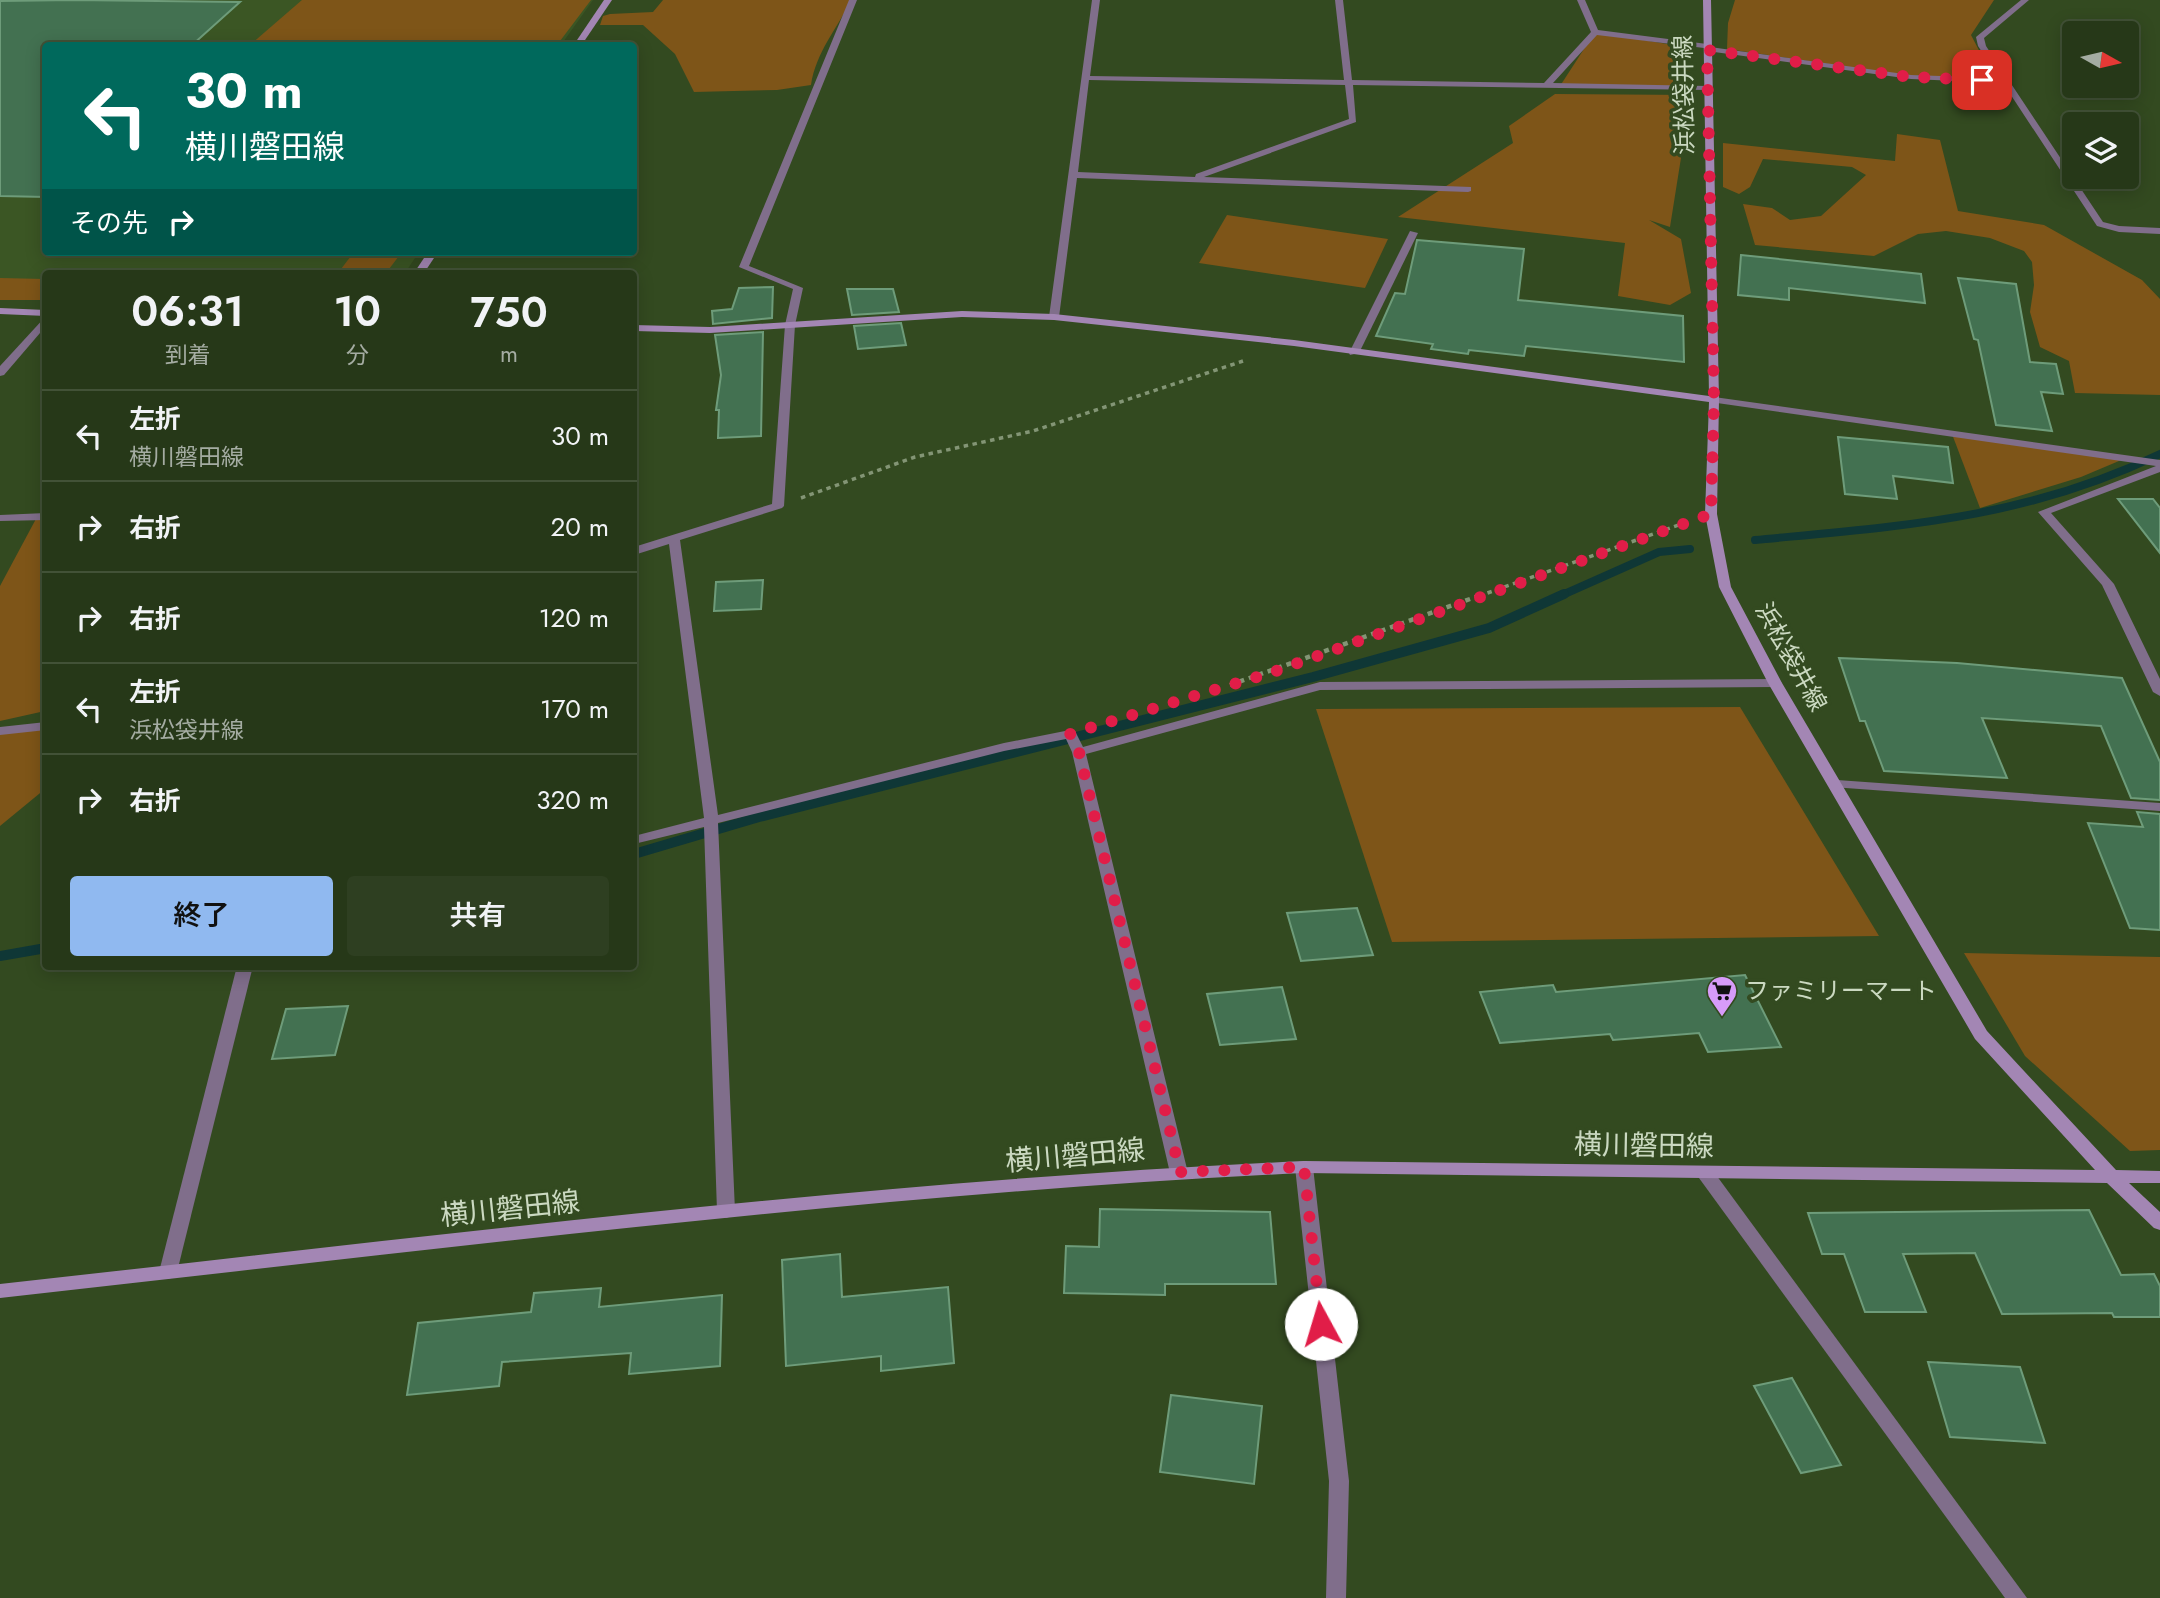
<!DOCTYPE html>
<html lang="ja">
<meta charset="utf-8">
<style>
:root{--surface:#263818;--page:#2e3f21;--text:#f1f3f6;--muted:#a4aca2;--line:#425237;--accent:#90b9f0}
body{margin:0;font-family:Jost,"Noto Sans JP",sans-serif;background:var(--page);color:var(--text);height:100vh;display:flex;flex-direction:column;font-size:26px;white-space:nowrap}
*{box-sizing:border-box;margin:0}
p{font-size:23px;color:var(--muted)}
.icon{flex:none;width:38px;height:38px;fill:none;stroke:currentColor;stroke-width:2;stroke-linecap:round;stroke-linejoin:round}
.map{position:relative;flex:1;overflow:hidden}
.sheet{position:absolute;left:42px;top:270px;width:595px;height:700px;display:flex;flex-direction:column;background:var(--surface);border-radius:7px;box-shadow:0 4px 18px #0003,0 0 0 2px var(--line)}
.sheet>*{flex:none}
.banner{position:absolute;left:42px;top:42px;width:595px;height:214px;border-radius:7px;box-shadow:0 4px 18px #0003,0 0 0 2px var(--line);background:#00695c;color:#fff;overflow:hidden}
.needle{width:46px;rotate:98deg}
.tools{position:absolute;left:2062px;top:21px;display:grid;gap:14px}
.tools a{display:grid;place-items:center;width:77px;height:77px;border-radius:7px;background:var(--surface);box-shadow:0 4px 18px #0003,0 0 0 2px var(--line);font-size:35px}
.pin{position:absolute;display:grid;place-items:center;width:60px;height:60px;color:#fff;margin:-30px;border-radius:14px;box-shadow:0 4px 10px #0006}
.me{position:absolute;width:77px;margin:-38px;rotate:354deg;stroke-linejoin:round;filter:drop-shadow(0 0 5px #0008)}
.turn{display:flex;align-items:center;gap:24px;height:147px;padding:0 28px;font-size:32px}
.turn .icon{width:91px;height:91px;stroke-width:2.5}
.turn b{display:block;font-size:49px;line-height:60px}
.then{display:flex;align-items:center;height:66px;padding:0 28px;background:#0003;gap:14px;font-size:26px}
.eta{display:flex;justify-content:space-evenly;align-items:center;height:119px;text-align:center}
.eta b{font-size:42px;font-weight:600;line-height:49px}
.action{display:flex;gap:14px;margin-top:auto;padding:14px 28px}
.action a{flex:1;height:80px;border-radius:7px;background:var(--accent);color:#111;font-size:28px;font-weight:600;line-height:80px;text-align:center}
.action a+a{background:var(--page);color:var(--text)}
ul{padding:0;list-style:none}
li{display:flex;align-items:center;gap:21px;height:91px;padding:0 28px;border-top:2px solid var(--line)}
li div{flex:1}
li b{display:block;font-size:26px}
li em{font-style:normal}
.map>svg:first-child{display:block}
.built{fill:#3b5624}
.green{fill:#7e5518}
.lines{fill:none;stroke-linecap:round;stroke-linejoin:round}
.stream-far1{stroke:#0f3736;stroke-width:8}
.stream{stroke:#0f3736;stroke-width:10}
.building{fill:#437151;stroke:#6e9c7a;stroke-width:2}
.path-far1{stroke:#839575;stroke-width:3.5;stroke-dasharray:4.5 4.5;stroke-linecap:butt}
.path{stroke:#839575;stroke-width:4.5;stroke-dasharray:5 5;stroke-linecap:butt}
.street{fill:#806e8b;fill-rule:evenodd}
.secondary{fill:#a386b4;fill-rule:evenodd}
.route{stroke:#e11d48;stroke-width:12;stroke-dasharray:0 21.6}
.labels{text-anchor:middle;stroke-width:7;stroke-linejoin:round;paint-order:stroke}
.street-label{font-size:24px;fill:#cbd9c1;stroke:#334a20}
.poi-label{font-size:24px;fill:#cbd9c1;stroke:#334a20;text-anchor:start}
.near-street-label{font-size:28px;fill:#cbd9c1;stroke:#334a20}
</style>
<div class="map">
<svg width="2160" height="1598" viewBox="0 0 2160 1598">
<rect width="100%" height="100%" fill="#334a20"/>
<polygon class="built" points="0,0 593,0 561,45 46,46 46,252 419,252 405,273 46,273 45,296 0,295"/>
<g class="green">
<polygon points="302,0 591,0 557,45 250,45"/>
<path d="M663,0H851C837,29 816,52 811,85L777,90L694,92L675,54L643,25H600L603,16L610,14L653,12Z"/>
<polygon points="1735,0 1994,0 1971,35 1994,79 1902,75 1727,49 1728,23"/>
<polygon points="1595,32 1685,47 1692,88 1560,86"/>
<polygon points="1555,94 1691,95 1670,227 1649,220 1681,239 1691,293 1670,305 1618,296 1625,243 1398,217 1513,143 1509,126"/>
<polygon points="1897,134 1940,140 1958,211 2044,225 2142,280 2160,299 2160,395 2075,393 2069,361 2040,347 2030,312 2034,285 2032,262 2024,251 1990,238 1946,231 1918,234 1874,256 1755,245 1743,204 1772,208 1790,220 1821,216 1866,175 1852,167 1763,159 1750,187 1739,194 1723,187 1723,143 1895,161"/>
<polygon points="1227,215 1388,239 1365,288 1199,263"/>
<polygon points="354,252 402,252 386,273 338,273"/>
<polygon points="0,278 45,279 45,300 0,300"/>
<polygon points="1952,434 2126,458 2081,477 1980,508"/>
<polygon points="45,516 45,711 0,721 0,586 37,517"/>
<polygon points="1740,707 1879,936 1392,942 1316,709"/>
<polygon points="45,726 45,789 0,826 0,731"/>
<polygon points="1964,953 2160,957 2160,1150 2130,1151 2025,1056"/>
</g>
<g class="lines">
<g class="stream-far1">
<path d="M1755,540C1902,526 2024,519 2160,454"/>
<polyline points="1560,596 1659,552 1690,549"/>
</g>
<g class="stream">
<polyline points="634,854 759,817 1313,677 1489,628 1564,594"/>
<polyline points="0,956 46,948"/>
</g>
</g>
<g class="building">
<polygon points="74,0 240,2 191,46 46,46 46,197 0,196 0,1"/>
<polygon points="1417,240 1524,249 1518,300 1683,316 1684,362 1526,346 1524,356 1469,350 1468,354 1431,349 1433,344 1376,336 1395,293 1405,294"/>
<polygon points="1741,255 1921,274 1925,303 1789,288 1789,300 1738,295"/>
<polygon points="1958,278 2016,284 2030,362 2056,364 2063,394 2041,392 2052,431 1996,425 1978,340 1974,339"/>
<polygon points="773,287 772,318 713,324 712,311 732,309 739,288"/>
<polygon points="847,289 893,289 899,312 852,315"/>
<polygon points="901,323 906,345 858,349 854,326"/>
<polygon points="763,332 761,436 718,438 719,410 716,410 721,375 715,335"/>
<polygon points="1838,437 1948,447 1953,483 1893,476 1897,499 1845,494"/>
<polygon points="2118,499 2153,499 2160,508 2160,553"/>
<polygon points="763,580 761,609 714,611 716,582"/>
<polygon points="1839,658 1957,663 2122,678 2160,762 2160,800 2131,798 2101,726 1982,718 2007,778 1884,771 1865,721 1860,721"/>
<polygon points="2137,812 2160,814 2160,930 2130,928 2088,823 2143,827"/>
<polygon points="1357,908 1373,955 1301,961 1287,913"/>
<polygon points="1745,975 1781,1047 1708,1052 1699,1033 1613,1040 1610,1034 1500,1043 1480,992 1553,985 1556,992"/>
<polygon points="1282,987 1296,1039 1220,1045 1207,994"/>
<polygon points="348,1006 335,1055 272,1059 286,1009"/>
<polygon points="1100,1209 1270,1212 1276,1284 1165,1284 1165,1295 1064,1293 1066,1246 1099,1247"/>
<polygon points="2089,1210 2121,1275 2154,1274 2160,1286 2160,1317 2114,1317 2112,1313 2002,1314 1975,1253 1903,1254 1926,1312 1865,1312 1844,1254 1822,1254 1808,1213"/>
<polygon points="840,1254 842,1297 948,1287 954,1363 881,1371 881,1356 786,1366 782,1260"/>
<polygon points="601,1288 599,1307 722,1295 720,1366 629,1374 631,1353 502,1362 499,1386 407,1395 418,1323 531,1312 534,1293"/>
<polygon points="1928,1362 2020,1367 2045,1443 1950,1437"/>
<polygon points="1792,1378 1841,1465 1801,1473 1754,1386"/>
<polygon points="1171,1395 1262,1406 1254,1484 1160,1472"/>
</g>
<g class="lines">
<g class="path-far1">
<polyline points="801,498 915,457 1033,431 1243,361"/>
<polyline points="1479,596 1690,521"/>
</g>
<polyline class="path" points="1230,685 1484,594"/>
<g class="street">
<polygon points="849,0 857,0 749,266 803,288 795,325 784,506 782,508 680,540 718,815 1004,743 1070,730 1075,731 1083,747 1320,682 1775,679 1782,683 1775,687 1320,690 1086,754 1188,1173 1185,1178 1179,1179 1173,1178 1170,1173 1072,752 1066,739 1004,751 718,823 735,1211 732,1216 726,1218 720,1216 717,1211 704,827 634,844 634,836 704,818 669,544 634,555 634,547 772,504 785,325 793,289 739,267"/>
<path d="M1092,0H1100L1090,76L1344,80L1335,0H1343L1352,80L1544,83L1591,32L1577,0H1585L1598,30L1707,44L1710,47L1911,75L1999,78L1978,46L1976,37L2021,0H2029L1984,38L1986,46L2103,222L2119,226L2160,228V234L2119,232L2097,226L2003,83L1911,79L1707,51L1704,48L1597,35L1553,83L1708,86L1712,88L1708,90L1353,85L1356,122L1204,177L1471,187V191L1468,192L1077,178L1059,317L1054,320L1049,317ZM1089,80L1345,85L1349,119L1196,174L1195,177L1078,172Z"/>
<polygon points="1410,231 1418,233 1359,353 1350,355 1349,353"/>
<polygon points="46,316 46,326 4,375 0,376 0,366"/>
<polygon points="1714,397 2160,460 2160,472 2051,513 2114,584 2160,679 2160,696 2153,692 2102,585 2038,512 2156,466 1710,402 1709,400"/>
<polygon points="46,513 46,520 0,521 0,515"/>
<polygon points="46,722 46,730 0,735 0,727"/>
<polygon points="1837,780 2160,803 2160,811 1832,787 1830,784"/>
<polygon points="237,966 253,966 177,1272 174,1277 168,1279 162,1277 159,1272"/>
<polygon points="1304,1161 1310,1162 1313,1167 1349,1481 1346,1598 1326,1598 1329,1481 1295,1167 1298,1162"/>
<polygon points="1705,1167 1711,1168 2027,1598 2005,1598 1699,1178 1696,1173 1699,1168"/>
</g>
<g class="secondary">
<polygon points="604,0 612,0 581,46 573,46"/>
<path d="M1703,0H1711L1719,400L1717,514L1731,587L1782,683L1987,1031L2116,1170L2160,1171V1183H2129L2160,1212V1230L2154,1228L2107,1183L1304,1173C868,1194 434,1250 0,1298V1284C434,1236 868,1181 1304,1161L2095,1170L1975,1039L1768,683L1719,587L1705,514L1709,402L1294,346L1054,320L962,317L710,333L634,331V325L710,327L962,311L1054,314L1294,340L1709,396Z"/>
<polygon points="428,252 438,252 424,273 414,273"/>
<polygon points="0,308 46,310 46,316 0,314"/>
</g>
</g>
<g class="lines">
<polyline class="route" points="1321,1324 1304,1167 1180,1172 1079,752 1070,734 1273,672 1711,514 1714,400 1707,50 1911,77 1982,80"/>
</g>
<defs>
<g id="supermarket-pin" transform="scale(1.575)"><path d="M0 17L-7.5 6A9.5 9.5 0 1 1 7.5 6Z" fill="#d79bf9" stroke="#334a20"/><path d="M-6-5.5h2.5l.6 2H6L4.5 2H-2.5L-4.4-4H-6ZM-1.5 3.2a1.3 1.3 0 1 0 .1 0ZM3 3.2a1.3 1.3 0 1 0 .1 0Z" fill="#111"/></g>
</defs>
<g fill-rule="evenodd">
<use href="#supermarket-pin" x="1722" y="991"/>
</g>
<g class="labels">
<g class="street-label">
<text transform="translate(1684 95) rotate(-91)" y="8">浜松袋井線</text>
<text transform="translate(1791 657) rotate(61)" y="8">浜松袋井線</text>
</g>
<g class="poi-label">
<text x="1745" y="999">ファミリーマート</text>
</g>
<g class="near-street-label">
<text transform="translate(1644 1145) rotate(1)" y="10">横川磐田線</text>
<text transform="translate(1075 1155) rotate(-5)" y="10">横川磐田線</text>
<text transform="translate(510 1208) rotate(-6)" y="10">横川磐田線</text>
</g>
</g>
</svg>
<div class="tools">
<a><svg class="needle" viewBox="-14 -14 28 28"><path d="M0-13l5 13h-10z" fill="#e53935"/><path d="M0 13l5-13h-10z" fill="#a4aca2"/></svg></a>
<a><svg class="icon" aria-label="layers" viewBox="0 0 24 24"><path d="M12 4l9 5-9 5-9-5zM3 14l9 5 9-5"/></svg></a>
</div>
<div class="pin" style="left:1982px;top:80px;background:#d93025"><svg class="icon" aria-label="arrive" viewBox="0 0 24 24"><path d="M6 21V4h12l-3 4 3 4H6"/></svg></div>
<svg class="me" style="left:1321px;top:1324px" viewBox="-20 -20 40 40"><circle r="19" fill="#fff"/><path d="M0-13L10 11 0 6-10 11z" fill="#e11d48"/></svg>
<div class="banner">
<div class="turn"><svg class="icon" aria-label="left" viewBox="0 0 24 24"><path d="M17 20v-9H6M10 6l-5 5 5 5"/></svg><div><b>30 m</b>横川磐田線</div></div>
<div class="then">その先<svg class="icon" aria-label="right" viewBox="0 0 24 24"><path d="M7 20v-9h11M14 6l5 5-5 5"/></svg></div>
</div>
<section class="sheet">
<div class="eta">
<div><b>06:31</b><p>到着</p></div>
<div><b>10</b><p>分</p></div>
<div><b>750</b><p>m</p></div>
</div>
<ul>
<li><svg class="icon" aria-label="left" viewBox="0 0 24 24"><path d="M17 20v-9H6M10 6l-5 5 5 5"/></svg><div><b>左折</b><p>横川磐田線</p></div><em>30 m</em></li>
<li><svg class="icon" aria-label="right" viewBox="0 0 24 24"><path d="M7 20v-9h11M14 6l5 5-5 5"/></svg><div><b>右折</b></div><em>20 m</em></li>
<li><svg class="icon" aria-label="right" viewBox="0 0 24 24"><path d="M7 20v-9h11M14 6l5 5-5 5"/></svg><div><b>右折</b></div><em>120 m</em></li>
<li><svg class="icon" aria-label="left" viewBox="0 0 24 24"><path d="M17 20v-9H6M10 6l-5 5 5 5"/></svg><div><b>左折</b><p>浜松袋井線</p></div><em>170 m</em></li>
<li><svg class="icon" aria-label="right" viewBox="0 0 24 24"><path d="M7 20v-9h11M14 6l5 5-5 5"/></svg><div><b>右折</b></div><em>320 m</em></li>
</ul>
<div class="action"><a>終了</a><a>共有</a></div>
</section>
</div>
